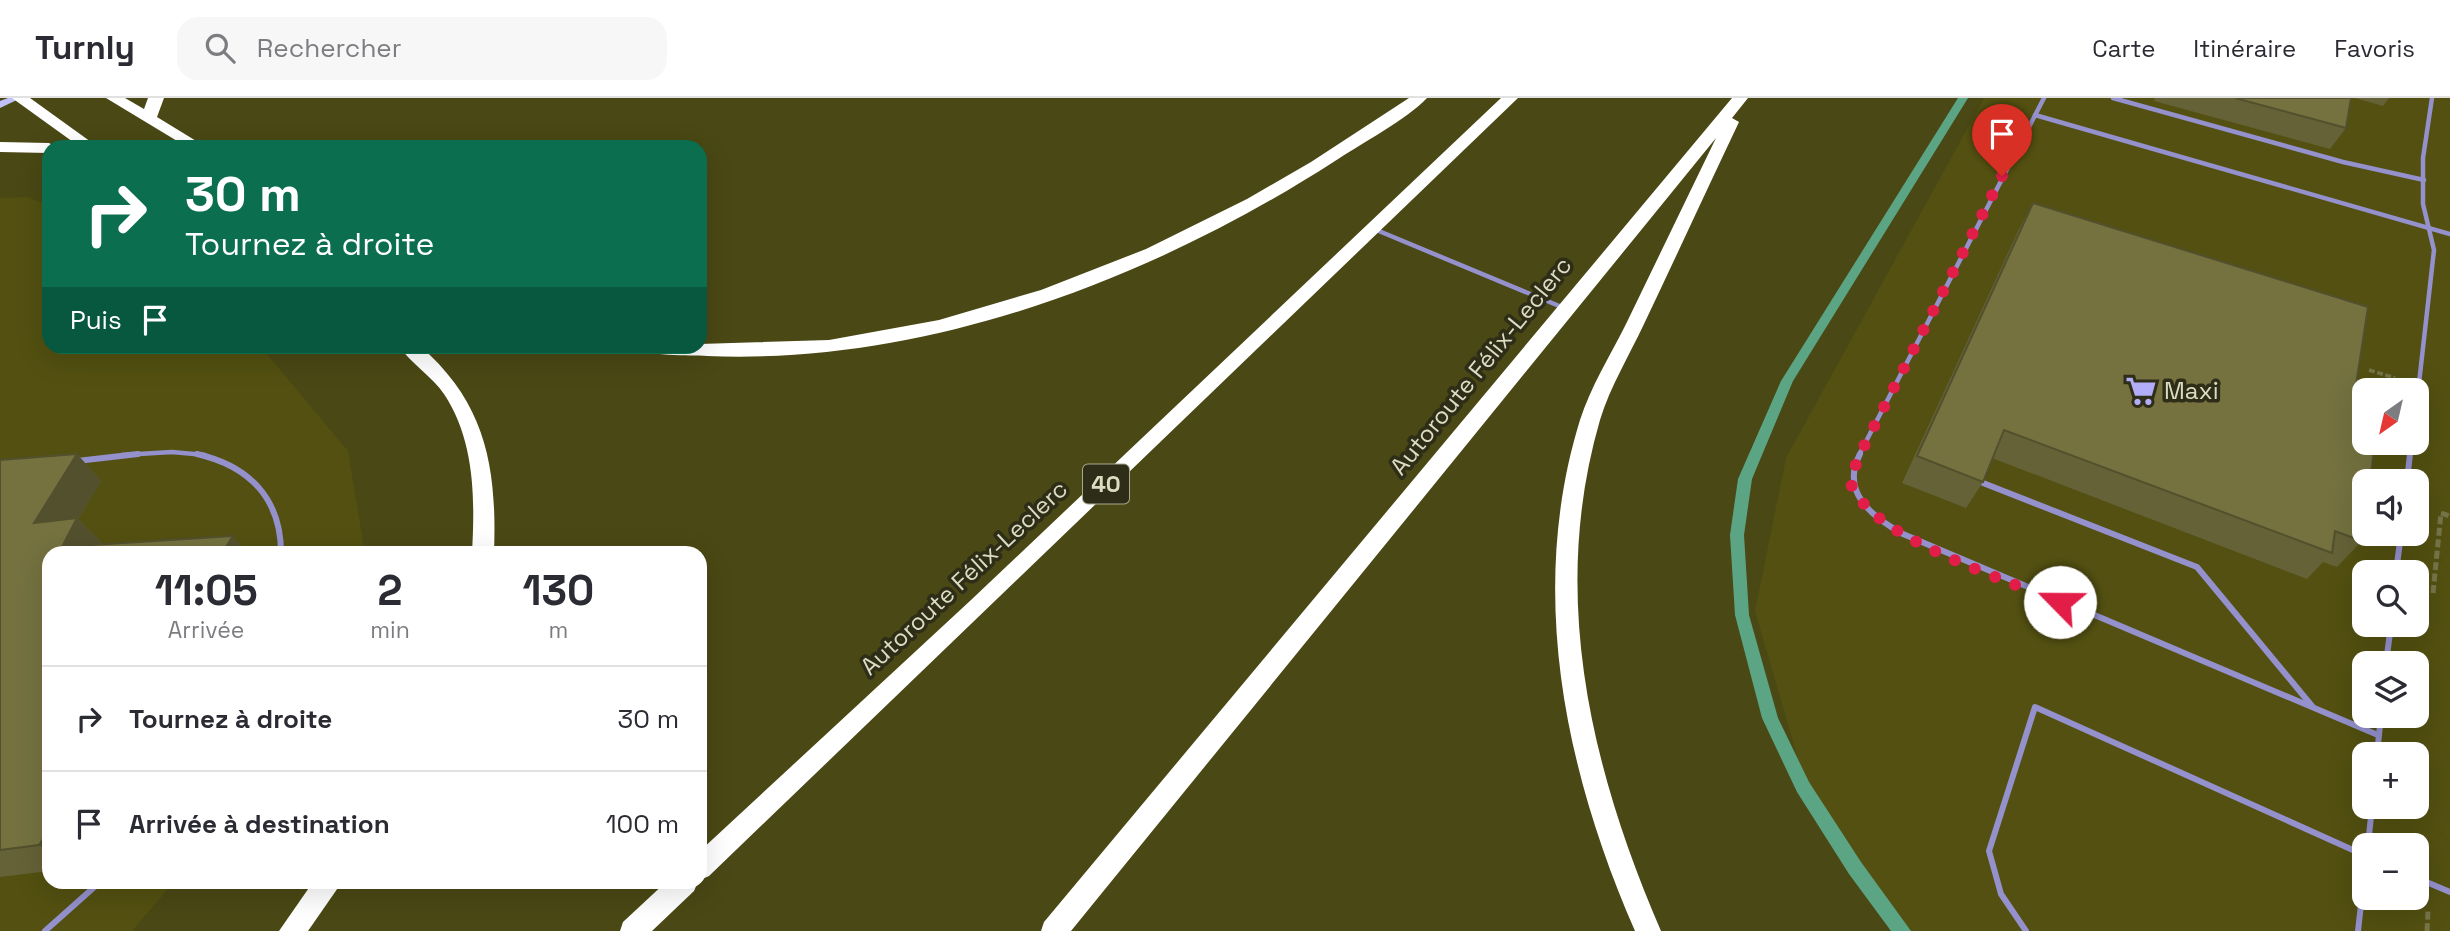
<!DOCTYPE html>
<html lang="fr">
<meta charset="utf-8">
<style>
:root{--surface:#fff;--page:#f7f7f7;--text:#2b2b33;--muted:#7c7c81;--line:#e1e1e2}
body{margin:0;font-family:"Space Grotesk",sans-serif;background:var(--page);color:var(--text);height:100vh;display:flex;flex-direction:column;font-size:26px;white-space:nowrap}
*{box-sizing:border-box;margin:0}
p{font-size:23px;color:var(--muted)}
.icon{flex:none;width:38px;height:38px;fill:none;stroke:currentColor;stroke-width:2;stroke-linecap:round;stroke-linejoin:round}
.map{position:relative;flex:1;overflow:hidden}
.panel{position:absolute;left:42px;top:448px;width:665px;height:343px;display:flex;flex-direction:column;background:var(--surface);border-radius:21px;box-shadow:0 7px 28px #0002}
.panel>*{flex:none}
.banner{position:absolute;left:42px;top:42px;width:665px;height:214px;border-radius:21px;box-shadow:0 7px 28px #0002;background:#0b6e4f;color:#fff;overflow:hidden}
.needle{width:46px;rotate:214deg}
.controls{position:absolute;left:2352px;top:280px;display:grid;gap:14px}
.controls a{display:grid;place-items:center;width:77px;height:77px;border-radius:14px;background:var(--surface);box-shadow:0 7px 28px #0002;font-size:35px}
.pin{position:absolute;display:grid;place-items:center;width:60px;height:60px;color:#fff;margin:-72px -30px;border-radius:50% 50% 50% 0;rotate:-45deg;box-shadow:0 0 7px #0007}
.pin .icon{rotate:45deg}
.me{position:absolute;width:77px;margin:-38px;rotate:293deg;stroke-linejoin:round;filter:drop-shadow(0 0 5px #0008)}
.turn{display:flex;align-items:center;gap:24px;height:147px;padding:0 28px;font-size:32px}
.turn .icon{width:91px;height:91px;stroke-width:2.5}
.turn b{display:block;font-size:49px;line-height:60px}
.then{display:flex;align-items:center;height:66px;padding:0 28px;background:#0003;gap:14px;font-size:26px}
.eta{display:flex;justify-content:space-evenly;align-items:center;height:119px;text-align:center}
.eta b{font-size:42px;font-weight:700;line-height:49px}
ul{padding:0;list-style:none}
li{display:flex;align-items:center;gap:21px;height:105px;padding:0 28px;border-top:2px solid var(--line)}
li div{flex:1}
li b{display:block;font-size:26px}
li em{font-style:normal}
header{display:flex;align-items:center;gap:42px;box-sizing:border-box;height:98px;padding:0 35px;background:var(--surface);border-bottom:2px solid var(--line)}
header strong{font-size:33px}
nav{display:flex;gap:38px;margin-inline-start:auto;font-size:24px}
.search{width:490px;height:63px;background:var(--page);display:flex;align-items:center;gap:18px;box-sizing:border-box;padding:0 24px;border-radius:21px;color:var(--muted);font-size:26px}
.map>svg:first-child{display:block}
.built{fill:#535011;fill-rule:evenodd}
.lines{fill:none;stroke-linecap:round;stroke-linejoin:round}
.stream{fill:#5ba585;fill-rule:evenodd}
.path-far1{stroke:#767549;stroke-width:3.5;stroke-dasharray:6 2.5;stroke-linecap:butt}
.path{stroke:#767549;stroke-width:5;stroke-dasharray:8 3.5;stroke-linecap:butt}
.lane-far1{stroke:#9491cd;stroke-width:4.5}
.lane{stroke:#9491cd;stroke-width:6}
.secondary{fill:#c2c0f9;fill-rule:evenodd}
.highway{fill:#fff;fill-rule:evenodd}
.wall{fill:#656237}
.shaded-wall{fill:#52502d}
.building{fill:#757240;stroke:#52502d;stroke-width:2}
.route{stroke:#e11d48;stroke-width:12;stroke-dasharray:0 21.6}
.labels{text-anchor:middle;stroke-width:7;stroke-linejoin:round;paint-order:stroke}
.shield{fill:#2e2d18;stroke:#a8a88e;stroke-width:2}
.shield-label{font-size:23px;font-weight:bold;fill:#dcdcc1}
.street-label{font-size:24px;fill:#dcdcc1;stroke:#2e2d18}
.poi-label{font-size:24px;fill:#dcdcc1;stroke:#2e2d18;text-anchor:start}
</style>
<header>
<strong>Turnly</strong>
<div class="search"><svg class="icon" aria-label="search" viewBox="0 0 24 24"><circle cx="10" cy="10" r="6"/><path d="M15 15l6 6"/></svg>Rechercher</div>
<nav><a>Carte</a><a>Itinéraire</a><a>Favoris</a></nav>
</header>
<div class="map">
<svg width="2450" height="833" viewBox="0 0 2450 833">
<rect width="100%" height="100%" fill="#4a4814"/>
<g class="built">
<path d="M1984,0H2450V833H1896L1809,699L1755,513L1786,360ZM2364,292H2417V345H2364ZM2364,383H2417V436H2364ZM2364,474H2417V527H2364ZM2364,565H2417V618H2364ZM2364,656H2417V709H2364ZM2364,747H2417V800H2364Z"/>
<polygon points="28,99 49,108 49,248 261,249 348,353 365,455 49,455 49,784 174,784 132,833 0,833 0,100"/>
</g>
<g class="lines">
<polygon class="stream" points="1958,0 1968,0 1793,283 1752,381 1744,437 1749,517 1778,620 1809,684 1861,764 1911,833 1891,833 1849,776 1797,694 1762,620 1735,517 1730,437 1738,381 1781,283"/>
<polyline class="path-far1" points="2369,272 2395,280"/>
<g class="path">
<polyline points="2433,495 2441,415 2450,418"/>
<polyline points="2427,833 2428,813"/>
</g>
<g class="lane-far1">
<polyline points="2113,0 2343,64 2424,82"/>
<polyline points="2035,17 2450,136"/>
<polyline points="1374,131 1564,210"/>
<polyline points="2417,303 2434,152 2423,106 2423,60 2432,0"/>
<polyline points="122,357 172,354 205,357"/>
<polyline points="1859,357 2044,0"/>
<polyline points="2410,357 2411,345"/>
</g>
<g class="lane">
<path d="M197,356C249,368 281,400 281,455"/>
<path d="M1860,356C1840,394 1872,419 1903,436L2378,637"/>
<polyline points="77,363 138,356"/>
<polyline points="1978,383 2197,469 2312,608"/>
<polyline points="2407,383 2410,356"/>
<polyline points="2396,474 2401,436"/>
<polyline points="2386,565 2391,527"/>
<polyline points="2377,656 2381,618"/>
<polyline points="2368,747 2372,709"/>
<polyline points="2417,780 2450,794"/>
<polyline points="45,833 100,784"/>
<polyline points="2026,833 2001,796 1989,753 2035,609 2364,757"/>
<polyline points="2358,833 2364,780"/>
</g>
<polygon class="secondary" points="8,0 21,0 0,10 0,3"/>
<g class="highway">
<polygon points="12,0 30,0 98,49 80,49"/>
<polygon points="106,0 125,0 144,11 148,0 164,0 157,19 206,49 187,49"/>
<path d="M1409,0H1427C1409,20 1359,47 1335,63C1152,181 927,267 707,258C692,257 643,259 635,248L829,242L939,222L1041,192L1146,151L1247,101L1311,64Z"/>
<polygon points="1501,0 1518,0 709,778 700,782 700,753 971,502"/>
<path d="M1732,0H1748L1732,20L1739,24C1707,91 1676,159 1644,226C1629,258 1610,289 1600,322C1549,497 1591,671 1661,833H1635C1565,673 1527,493 1580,322C1591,288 1610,258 1626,226C1656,164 1686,102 1716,40L1071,833H1041L1044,824Z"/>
<polygon points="0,44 49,45 56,49 49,49 49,55 0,54"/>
<path d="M399,248H420C487,306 497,371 494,455H472C475,401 475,343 444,296C432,278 411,266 399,248Z"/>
<polygon points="313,784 342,784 308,833 279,833"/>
<polygon points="666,784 698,784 694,793 652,833 620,833 623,824"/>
</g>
</g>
<g class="wall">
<polygon points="2155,0 2351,0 2346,30 2330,51 2154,3"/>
<polygon points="2355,0 2389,0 2383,8"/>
<polygon points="2033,105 2356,287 2362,443 2337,469 2323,464 2307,481 1992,360 1983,384 1966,410 1902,385 2019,131"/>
<polygon points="77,356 101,383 78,421 103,446 233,438 247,455 49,455 49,773 0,779 0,362"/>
</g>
<g class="shaded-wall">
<polygon points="77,356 101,383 78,421 103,446 68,455 34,425"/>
<polygon points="233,438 247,455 222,455"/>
<polygon points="49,732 49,754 39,747"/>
</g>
<g class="building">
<polygon points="2235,0 2351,0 2346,30"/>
<polygon points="2033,105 2368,209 2356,287 2372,292 2364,292 2364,345 2375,345 2370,383 2364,383 2364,427 2362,443 2335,433 2332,455 2004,332 1983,384 1917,358"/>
<polygon points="77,356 34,425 77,420 62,449 233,438 222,455 49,455 49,732 39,747 0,752 0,362"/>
</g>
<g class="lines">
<path class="route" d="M2002,78L1857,362L1851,386C1871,440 2007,482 2060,504"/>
</g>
<defs>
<g id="supermarket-bare" transform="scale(2.415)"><path d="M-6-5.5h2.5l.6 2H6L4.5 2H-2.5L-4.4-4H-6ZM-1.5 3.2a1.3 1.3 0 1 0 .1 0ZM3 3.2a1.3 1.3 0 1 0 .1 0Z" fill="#b2adf9" stroke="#2e2d18" stroke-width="2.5" paint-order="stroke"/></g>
</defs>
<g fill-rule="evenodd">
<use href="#supermarket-bare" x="2141" y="293"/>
</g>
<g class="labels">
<rect class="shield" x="1083" y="366.5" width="46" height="39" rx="5"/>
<g class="shield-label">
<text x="1106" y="394">40</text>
</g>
<g class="street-label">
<text transform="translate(1481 268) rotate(-51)" y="8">Autoroute Félix-Leclerc</text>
<text transform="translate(964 480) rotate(-43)" y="8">Autoroute Félix-Leclerc</text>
</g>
<g class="poi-label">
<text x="2164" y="301">Maxi</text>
</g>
</g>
</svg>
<div class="controls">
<a><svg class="needle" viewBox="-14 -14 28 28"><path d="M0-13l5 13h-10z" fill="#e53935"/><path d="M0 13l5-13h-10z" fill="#7c7c81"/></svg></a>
<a><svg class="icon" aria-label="sound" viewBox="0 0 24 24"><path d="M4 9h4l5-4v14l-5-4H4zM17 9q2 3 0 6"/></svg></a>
<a><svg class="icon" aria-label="search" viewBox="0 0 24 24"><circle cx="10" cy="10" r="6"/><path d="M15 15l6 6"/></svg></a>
<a><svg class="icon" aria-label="layers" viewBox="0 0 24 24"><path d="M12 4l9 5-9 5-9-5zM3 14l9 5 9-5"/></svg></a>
<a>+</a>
<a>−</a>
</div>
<div class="pin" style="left:2002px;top:78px;background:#d93025"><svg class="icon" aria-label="arrive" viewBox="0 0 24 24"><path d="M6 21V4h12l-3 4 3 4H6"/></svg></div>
<svg class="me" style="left:2060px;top:504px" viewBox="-20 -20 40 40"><circle r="19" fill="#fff"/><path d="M0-13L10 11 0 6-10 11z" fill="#e11d48"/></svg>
<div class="banner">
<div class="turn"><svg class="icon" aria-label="right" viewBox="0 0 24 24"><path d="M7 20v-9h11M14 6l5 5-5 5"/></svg><div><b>30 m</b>Tournez à droite</div></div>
<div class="then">Puis<svg class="icon" aria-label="arrive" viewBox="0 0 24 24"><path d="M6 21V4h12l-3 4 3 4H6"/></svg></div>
</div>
<section class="panel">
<div class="eta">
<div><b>11:05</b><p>Arrivée</p></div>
<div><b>2</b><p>min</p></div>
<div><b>130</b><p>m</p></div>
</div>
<ul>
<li><svg class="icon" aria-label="right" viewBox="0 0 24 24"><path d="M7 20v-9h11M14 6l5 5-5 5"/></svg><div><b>Tournez à droite</b></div><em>30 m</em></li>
<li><svg class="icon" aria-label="arrive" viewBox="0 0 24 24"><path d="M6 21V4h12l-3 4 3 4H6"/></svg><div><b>Arrivée à destination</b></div><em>100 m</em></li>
</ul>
</section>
</div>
